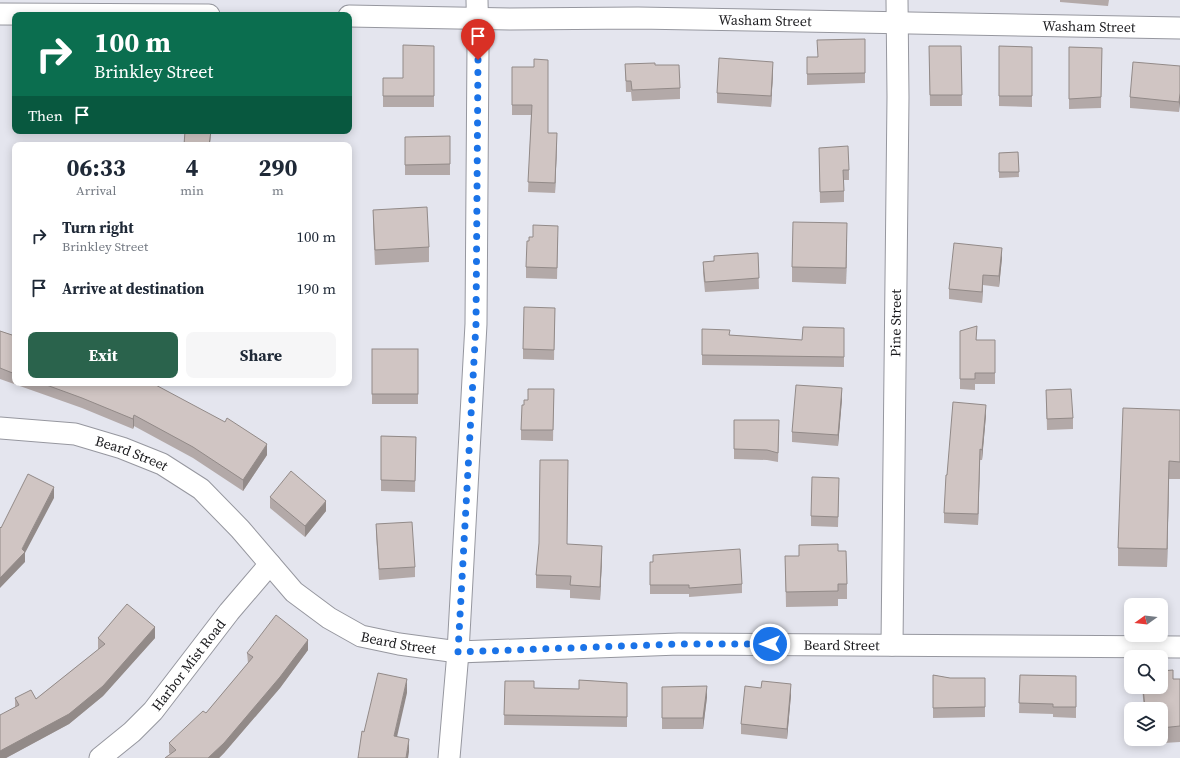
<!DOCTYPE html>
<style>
:root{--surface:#fff;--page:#f6f6f7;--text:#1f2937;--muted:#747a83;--accent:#2a634c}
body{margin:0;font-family:"Source Serif 4",serif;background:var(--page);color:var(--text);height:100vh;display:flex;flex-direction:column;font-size:15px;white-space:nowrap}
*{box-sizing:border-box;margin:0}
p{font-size:13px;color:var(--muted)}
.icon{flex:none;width:22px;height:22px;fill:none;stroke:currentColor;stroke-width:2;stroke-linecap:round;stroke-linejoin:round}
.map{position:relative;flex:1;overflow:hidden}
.drawer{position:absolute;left:12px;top:142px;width:340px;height:244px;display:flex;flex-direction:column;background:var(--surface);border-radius:8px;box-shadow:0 2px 10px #0003}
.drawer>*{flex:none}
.top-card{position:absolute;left:12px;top:12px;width:340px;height:122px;border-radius:8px;box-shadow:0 2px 10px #0003;background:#0b6e4f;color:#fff;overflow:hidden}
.needle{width:26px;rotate:255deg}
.buttons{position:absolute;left:1124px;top:598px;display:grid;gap:8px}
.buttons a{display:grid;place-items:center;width:44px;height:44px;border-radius:8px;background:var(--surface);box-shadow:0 2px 10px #0003;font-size:20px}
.pin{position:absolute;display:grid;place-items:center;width:34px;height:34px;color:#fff;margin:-41px -17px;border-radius:50% 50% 50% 0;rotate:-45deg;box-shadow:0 0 4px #0007}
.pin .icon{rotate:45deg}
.me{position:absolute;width:44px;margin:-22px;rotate:270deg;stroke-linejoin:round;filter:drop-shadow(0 0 3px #0008)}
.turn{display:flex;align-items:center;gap:14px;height:84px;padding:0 16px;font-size:18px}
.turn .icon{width:52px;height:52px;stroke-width:2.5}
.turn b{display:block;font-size:28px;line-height:34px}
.then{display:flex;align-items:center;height:38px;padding:0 16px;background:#0003;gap:8px;font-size:15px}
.eta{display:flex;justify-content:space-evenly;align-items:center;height:68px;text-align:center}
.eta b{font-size:24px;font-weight:700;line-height:28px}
.action{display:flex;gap:8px;margin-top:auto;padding:8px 16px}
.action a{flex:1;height:46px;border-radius:8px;background:var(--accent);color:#fff;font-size:16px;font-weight:700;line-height:46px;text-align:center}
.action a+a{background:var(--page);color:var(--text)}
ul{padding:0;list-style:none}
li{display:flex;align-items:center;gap:12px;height:52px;padding:0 16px}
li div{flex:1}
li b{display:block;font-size:15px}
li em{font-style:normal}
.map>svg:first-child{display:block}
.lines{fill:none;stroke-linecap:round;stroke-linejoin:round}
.minor-casing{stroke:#96979f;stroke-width:23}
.minor{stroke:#fff;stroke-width:21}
.wall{fill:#b3a9a8}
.shaded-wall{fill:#928a88}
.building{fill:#d0c5c3;stroke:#928a88}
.route{stroke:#1a73e8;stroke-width:7;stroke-dasharray:0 12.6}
.labels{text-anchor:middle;stroke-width:3.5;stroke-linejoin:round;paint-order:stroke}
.street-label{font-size:14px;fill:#1a1a1d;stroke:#e4e5ee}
</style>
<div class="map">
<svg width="1180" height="758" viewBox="0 0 1180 758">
<rect width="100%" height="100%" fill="#e4e5ee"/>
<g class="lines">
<g class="minor-casing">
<g id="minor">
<polyline points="0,14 209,15"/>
<path id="s1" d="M349,16L510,19L638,18L1180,28"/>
<path id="s2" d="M0,428L75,434L122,448L162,464L201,489L240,529L294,592L329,618L361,636L399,644L458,652L679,644L1180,647"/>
<path id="s3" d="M892,645L898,97L897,0"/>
<path id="s4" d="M100,758L132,732L153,711L229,612L270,564"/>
<polyline points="449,758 458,652 476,324 478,45 477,0"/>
</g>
</g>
<use href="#minor" class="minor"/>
</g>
<g class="wall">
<polygon points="1060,0 1109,0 1108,6 1060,2"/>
<polygon points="865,39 865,83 807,85 807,57 817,57"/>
<polygon points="434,46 434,107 383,107 383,78 403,78"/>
<polygon points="929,46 961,46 962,106 930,106"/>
<polygon points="999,46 1032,47 1032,107 999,106"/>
<polygon points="1069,47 1102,48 1101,108 1069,109"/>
<polygon points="625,64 655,65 680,88 680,99 632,101 631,92 626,92"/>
<polygon points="1180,66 1179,112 1130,108 1130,97"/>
<polygon points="512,67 548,133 557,144 555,193 528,192 531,115 512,115"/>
<polygon points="773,73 771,107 717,103 717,93"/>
<polygon points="450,136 450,175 405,175 405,137"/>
<polygon points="819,148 849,170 849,180 844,180 844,202 820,203"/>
<polygon points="1018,152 1019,177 999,178 999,153"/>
<polygon points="373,210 429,247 429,262 375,265 373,225"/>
<polygon points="533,237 558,237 557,279 526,278 526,267 529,241"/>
<polygon points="847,239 846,284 792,282 792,267"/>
<polygon points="758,253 759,289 705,292 703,273 703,262 714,261 714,256"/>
<polygon points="1002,258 999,287 983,285 982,303 949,299 949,289"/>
<polygon points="555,308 554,360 523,359 523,349"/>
<polygon points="844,328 844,367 702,365 702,329 730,335 802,340"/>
<polygon points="0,331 15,336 15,383 152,383 267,455 243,491 193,458 134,426 133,429 82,408 0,379"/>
<polygon points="960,331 977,340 995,340 995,384 975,384 975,390 960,389"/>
<rect x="372" y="349" width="46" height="55"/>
<polygon points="554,389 553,441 521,440 521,430 524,405"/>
<polygon points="1046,390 1073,418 1073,429 1047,430"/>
<polygon points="842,399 838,446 792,442 792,432"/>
<polygon points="1180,410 1180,479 1169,479 1167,567 1118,566 1118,548"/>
<polygon points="986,415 982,460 980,460 978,525 944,523 944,513 947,475"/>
<polygon points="734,420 779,430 778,462 767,460 734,459"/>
<polygon points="381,436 416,437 415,492 381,491"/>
<polygon points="839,489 838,527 811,526 811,516"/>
<polygon points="270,497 326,511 305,537 270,508"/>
<polygon points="376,524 415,567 415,577 379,580 376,534"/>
<polygon points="567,544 602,559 600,600 570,598 570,590 536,588 536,575"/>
<polygon points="838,551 847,584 847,599 838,599 838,606 786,607 785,556 799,556"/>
<polygon points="650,562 742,584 742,593 689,597 689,594 650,594"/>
<polygon points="98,638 155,638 103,696 69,724 6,758 0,758 15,707 15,698 36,699 99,649 98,649"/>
<polygon points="308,650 280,688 224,753 219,758 165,758 170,754 169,753 169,743 206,713 248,663 247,653"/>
<polygon points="933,675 950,678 985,678 985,717 933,718"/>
<polygon points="1020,675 1076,676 1076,718 1053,717 1053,714 1019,713"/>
<polygon points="1173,679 1180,679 1180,742 1147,744 1146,739 1161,739 1161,709 1144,709 1142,687 1161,687"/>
<polygon points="579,680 627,683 627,727 504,725 505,681 534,688 579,689"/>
<polygon points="662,687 707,697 703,729 662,729"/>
<polygon points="791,695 787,739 741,734 741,724"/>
</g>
<g class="shaded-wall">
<polygon points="773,62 773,73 771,107 771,96"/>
<polygon points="1180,93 1180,103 1179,112 1179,102"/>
<polygon points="211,131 210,145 209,145"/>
<polygon points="557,133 557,144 555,193 555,183"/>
<polygon points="847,223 847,239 846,284 846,268"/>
<polygon points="1002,248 1002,258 999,287 999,276"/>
<polygon points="983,275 983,285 982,303 982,292"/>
<polygon points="842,388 842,399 838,446 838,435"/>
<polygon points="986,405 986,415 982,460 982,450"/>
<polygon points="134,415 134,426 133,429 133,419"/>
<polygon points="267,444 267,455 243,491 243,480"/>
<polygon points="980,449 980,460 978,525 978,514"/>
<polygon points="1169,461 1169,479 1167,567 1167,549"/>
<polygon points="54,487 54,498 25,553 25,562 0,588 0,578 22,549"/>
<polygon points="326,501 326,511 305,537 305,526"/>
<polygon points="602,546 602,559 600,600 600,587"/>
<polygon points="155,627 155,638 103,696 69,724 6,758 0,758 0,751"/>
<polygon points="308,640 308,650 280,688 224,753 219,758 208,758"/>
<polygon points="407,679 407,693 394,750 394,736"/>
<polygon points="791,684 791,695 787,739 787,729"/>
<polygon points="707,686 707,697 703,729 703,718"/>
<polygon points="409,739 409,752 408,758 406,758"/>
</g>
<g class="building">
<polygon points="865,39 865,73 807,74 807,57 818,57 817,40"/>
<polygon points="403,45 434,46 434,96 383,96 383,78 403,78"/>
<polygon points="929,46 961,46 962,95 930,95"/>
<polygon points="999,46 1032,47 1032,96 999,96"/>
<polygon points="1069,47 1102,48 1101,97 1069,99"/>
<polygon points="719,58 773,62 771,96 717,93"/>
<polygon points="534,59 548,60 548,133 557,133 555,183 528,182 532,105 512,105 512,67 534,67"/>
<polygon points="1133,62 1180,66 1180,93 1179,102 1130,97"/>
<polygon points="655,63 655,65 679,65 680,88 632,90 631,81 626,81 625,64"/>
<polygon points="185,131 211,131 209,145 184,145"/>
<polygon points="450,136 450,164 405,165 405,137"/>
<polygon points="848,146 849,170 843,170 844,191 820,192 819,148"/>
<polygon points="1018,152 1019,172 999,172 999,153"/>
<polygon points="427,207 429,247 375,250 373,210"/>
<polygon points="793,222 847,223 846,268 792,267"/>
<polygon points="533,225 558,226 557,268 526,267 527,241 529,241 529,237 533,237"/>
<polygon points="954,243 1002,248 999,276 983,275 982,292 949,289"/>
<polygon points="758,253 759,278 705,282 703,262 714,261 714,256"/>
<polygon points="524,307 555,308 554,350 523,349"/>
<polygon points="977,326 976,340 995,340 995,373 975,373 975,379 960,379 960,331"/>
<polygon points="803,327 844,328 844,357 702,355 702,329 730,330 729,335 802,340"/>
<polygon points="0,331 15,336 15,374 0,368"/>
<rect x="372" y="349" width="46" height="45"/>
<polygon points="41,383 152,383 225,422 227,418 267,444 243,480 193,447 134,415 133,419 82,398"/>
<polygon points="796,385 842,388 838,435 792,432"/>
<polygon points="528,389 554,389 553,430 521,430 522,405 524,405 524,400 528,400"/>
<polygon points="1071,389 1073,418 1047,419 1046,390"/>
<polygon points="953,402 986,405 982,450 980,449 978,514 944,513 946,475 947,475"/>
<polygon points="1123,408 1180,410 1180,462 1169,461 1167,549 1118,548"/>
<polygon points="734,420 779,420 778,453 767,450 734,449"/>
<polygon points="381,436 416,437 415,481 381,480"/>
<polygon points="540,460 568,460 567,544 602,546 600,587 570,585 571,576 536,575 539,543"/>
<polygon points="291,471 326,501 305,526 270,497"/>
<polygon points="28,474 54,487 22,549 25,552 0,578 0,527 1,528"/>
<polygon points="812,477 839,478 838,517 811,516"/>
<polygon points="412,522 415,567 379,569 376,524"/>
<polygon points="838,544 838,551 846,551 847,584 838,584 838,591 786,592 785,556 799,556 799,545"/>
<polygon points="740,549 742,584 689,588 689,585 650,585 650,562 653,562 653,555"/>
<polygon points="127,604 155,627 103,686 69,714 0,751 0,715 19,705 15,698 31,690 36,699 105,644 98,638"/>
<polygon points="276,615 308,640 280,677 224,743 208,758 165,758 176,750 169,743 203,711 206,713 253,657 247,653"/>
<polygon points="1173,670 1173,679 1180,679 1180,726 1161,728 1161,709 1145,709 1143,687 1161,687 1161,671"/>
<polygon points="378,673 407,679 394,736 409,739 406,758 358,758 362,731 364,732"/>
<polygon points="933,675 950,678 985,678 985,707 933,708"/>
<polygon points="1020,675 1076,676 1076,707 1053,707 1053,704 1019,703"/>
<polygon points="579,680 627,683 627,717 504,715 505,681 534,681 534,688 579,689"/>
<polygon points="762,681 791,684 787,729 741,724 745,686 761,688"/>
<polygon points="707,686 703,718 662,718 662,687"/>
</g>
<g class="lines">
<polyline class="route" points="478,60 476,324 458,652 679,644 770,644"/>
</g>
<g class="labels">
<g class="street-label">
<text dy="5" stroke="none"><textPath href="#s1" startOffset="416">Washam Street</textPath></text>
<text dy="5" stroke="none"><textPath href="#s1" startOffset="740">Washam Street</textPath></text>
<text dy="5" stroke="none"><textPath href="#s3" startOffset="322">Pine Street</textPath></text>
<text dy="5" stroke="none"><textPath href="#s2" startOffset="135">Beard Street</textPath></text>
<text dy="5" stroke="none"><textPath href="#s2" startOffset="471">Beard Street</textPath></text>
<text dy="5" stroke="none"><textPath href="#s2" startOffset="915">Beard Street</textPath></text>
<text dy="5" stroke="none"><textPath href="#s4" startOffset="129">Harbor Mist Road</textPath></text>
</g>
</g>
</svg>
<div class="buttons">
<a><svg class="needle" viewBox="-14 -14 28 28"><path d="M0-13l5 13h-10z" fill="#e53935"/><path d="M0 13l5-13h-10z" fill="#747a83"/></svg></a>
<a><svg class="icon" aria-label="search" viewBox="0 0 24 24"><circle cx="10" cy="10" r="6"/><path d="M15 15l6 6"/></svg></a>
<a><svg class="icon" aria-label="layers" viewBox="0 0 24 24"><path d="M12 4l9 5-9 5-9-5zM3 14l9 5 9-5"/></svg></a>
</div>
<div class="pin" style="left:478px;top:60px;background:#d93025"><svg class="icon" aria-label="arrive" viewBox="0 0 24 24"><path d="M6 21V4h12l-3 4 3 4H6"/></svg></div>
<svg class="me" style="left:770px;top:644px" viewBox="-20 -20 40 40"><circle r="17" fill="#1a73e8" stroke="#fff" stroke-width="3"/><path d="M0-11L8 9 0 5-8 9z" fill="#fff"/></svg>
<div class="top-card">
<div class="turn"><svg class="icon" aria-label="right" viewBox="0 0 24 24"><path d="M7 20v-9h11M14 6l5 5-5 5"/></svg><div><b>100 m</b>Brinkley Street</div></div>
<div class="then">Then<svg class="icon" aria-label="arrive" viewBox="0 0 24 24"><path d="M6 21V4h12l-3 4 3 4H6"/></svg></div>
</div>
<section class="drawer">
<div class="eta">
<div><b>06:33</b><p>Arrival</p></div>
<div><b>4</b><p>min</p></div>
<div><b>290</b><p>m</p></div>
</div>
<ul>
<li><svg class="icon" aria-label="right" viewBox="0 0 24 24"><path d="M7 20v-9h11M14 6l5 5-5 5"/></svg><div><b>Turn right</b><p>Brinkley Street</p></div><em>100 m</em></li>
<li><svg class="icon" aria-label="arrive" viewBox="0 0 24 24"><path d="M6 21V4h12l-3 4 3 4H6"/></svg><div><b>Arrive at destination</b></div><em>190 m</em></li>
</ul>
<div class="action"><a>Exit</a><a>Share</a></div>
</section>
</div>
